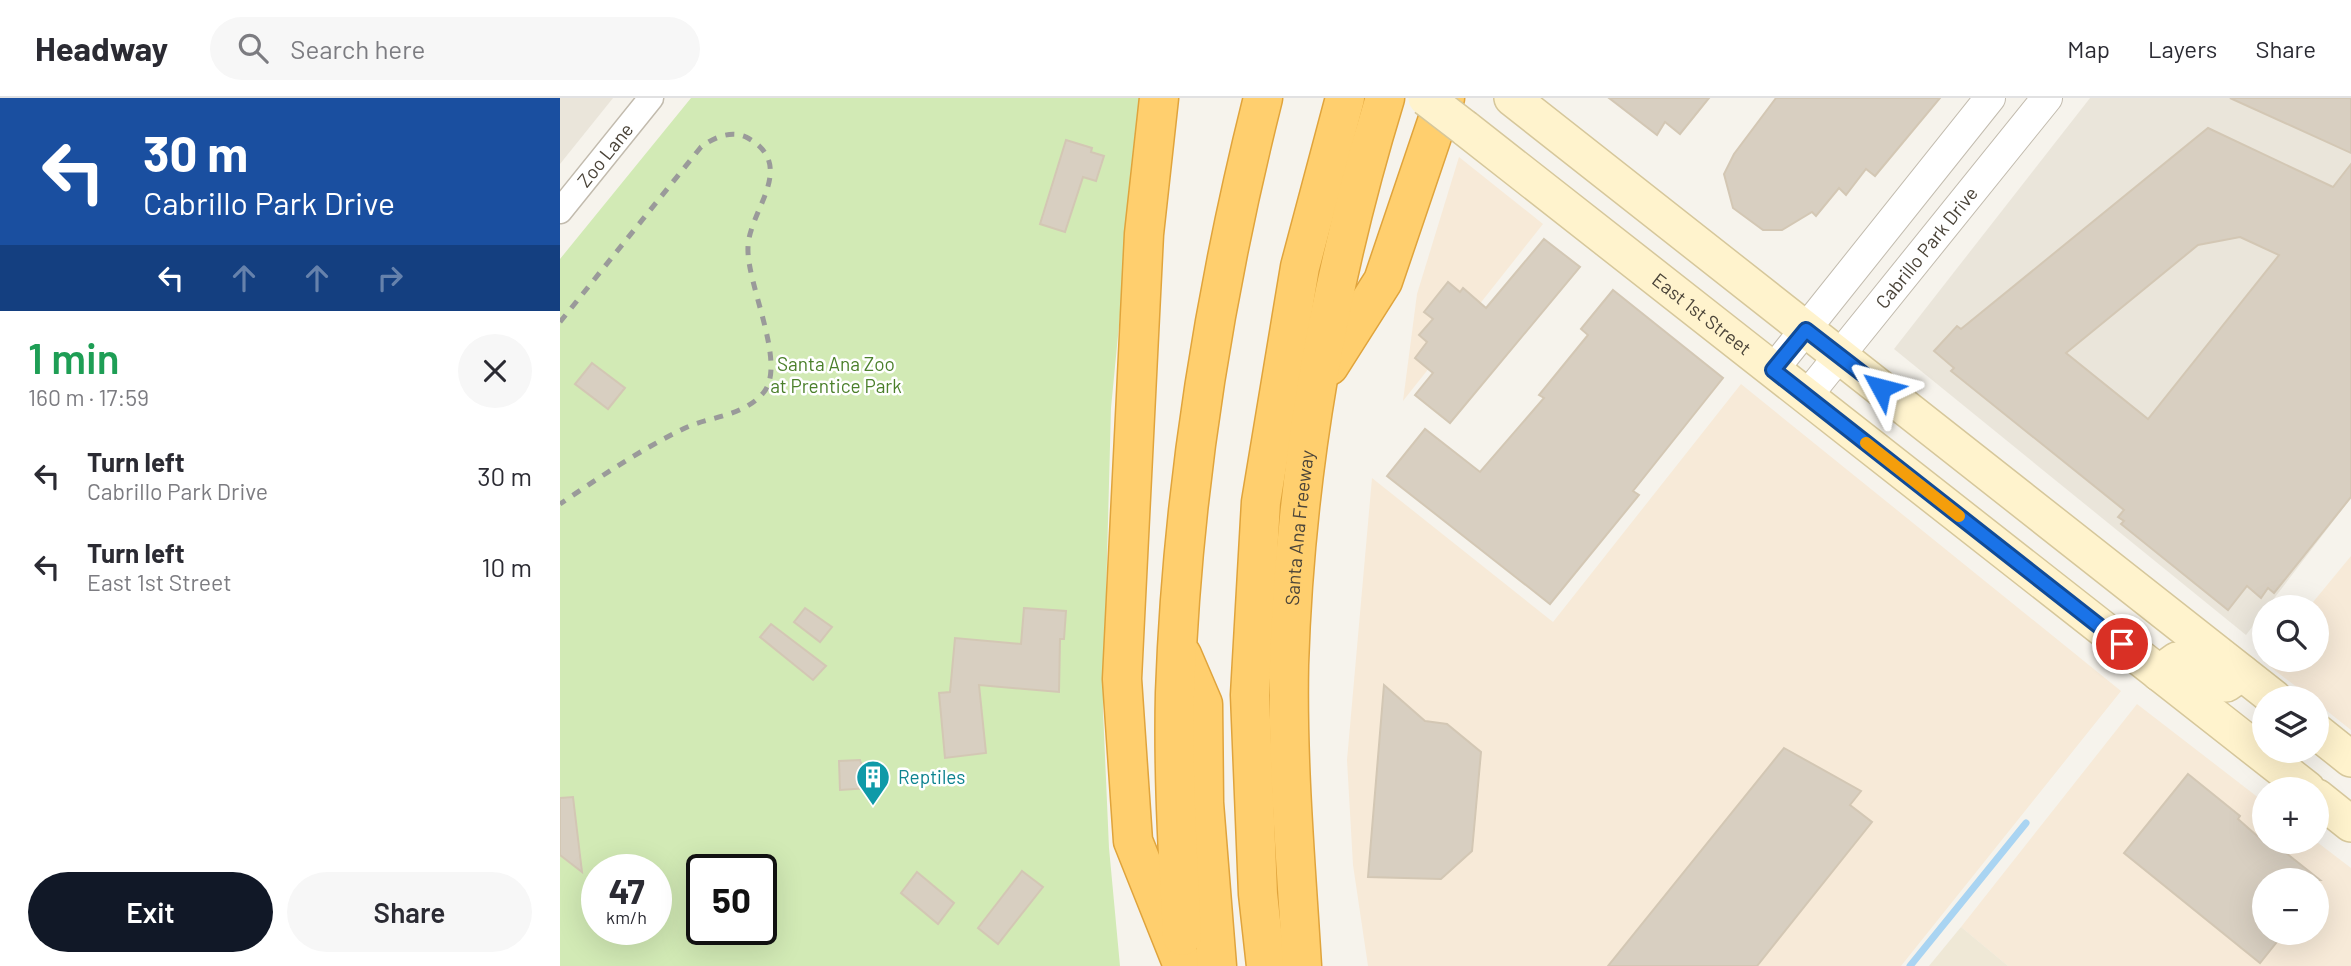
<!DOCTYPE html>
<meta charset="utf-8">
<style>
:root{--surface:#fff;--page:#f7f7f7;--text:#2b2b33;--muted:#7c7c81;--line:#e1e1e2;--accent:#111827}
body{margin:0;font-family:Barlow,sans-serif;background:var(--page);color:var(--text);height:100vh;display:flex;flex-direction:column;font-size:26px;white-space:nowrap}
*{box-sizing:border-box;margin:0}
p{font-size:23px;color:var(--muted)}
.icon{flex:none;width:38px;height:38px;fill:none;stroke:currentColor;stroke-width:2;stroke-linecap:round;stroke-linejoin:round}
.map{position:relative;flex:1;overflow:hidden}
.panel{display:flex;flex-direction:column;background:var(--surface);width:560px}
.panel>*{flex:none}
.guide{background:#1a4fa0;color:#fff;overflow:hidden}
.buttons{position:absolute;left:1692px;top:497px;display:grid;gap:14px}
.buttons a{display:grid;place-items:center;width:77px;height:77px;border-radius:50%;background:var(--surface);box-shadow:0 7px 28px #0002;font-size:35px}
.speed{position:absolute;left:21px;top:756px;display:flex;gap:14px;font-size:35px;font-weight:700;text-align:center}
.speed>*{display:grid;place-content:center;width:91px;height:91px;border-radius:50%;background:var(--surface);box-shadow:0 7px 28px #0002;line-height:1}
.speed small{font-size:18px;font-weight:400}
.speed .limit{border:4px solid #111;border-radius:10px;background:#fff;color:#111}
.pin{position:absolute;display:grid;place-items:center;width:60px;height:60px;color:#fff;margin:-30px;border:4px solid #fff;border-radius:50%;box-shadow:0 2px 7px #0007}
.me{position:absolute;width:77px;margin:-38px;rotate:308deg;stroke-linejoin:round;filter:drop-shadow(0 0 5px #0008)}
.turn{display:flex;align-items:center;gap:24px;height:147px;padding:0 28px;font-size:32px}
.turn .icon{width:91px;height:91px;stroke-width:2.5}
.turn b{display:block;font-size:49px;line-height:60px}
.lanes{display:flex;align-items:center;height:66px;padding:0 28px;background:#0003;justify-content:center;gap:35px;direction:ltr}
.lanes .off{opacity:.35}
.round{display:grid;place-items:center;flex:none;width:74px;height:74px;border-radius:37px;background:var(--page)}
.headline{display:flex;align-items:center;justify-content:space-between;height:119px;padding:0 28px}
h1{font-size:42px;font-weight:600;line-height:52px;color:#1e9e55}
.button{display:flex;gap:14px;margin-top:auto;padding:14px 28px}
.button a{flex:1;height:80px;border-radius:42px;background:var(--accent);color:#fff;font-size:28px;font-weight:600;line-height:80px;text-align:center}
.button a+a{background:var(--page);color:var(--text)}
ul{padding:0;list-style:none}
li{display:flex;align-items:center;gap:21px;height:91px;padding:0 28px}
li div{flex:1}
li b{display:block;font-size:26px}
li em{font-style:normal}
header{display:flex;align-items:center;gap:42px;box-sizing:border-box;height:98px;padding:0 35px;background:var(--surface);border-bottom:2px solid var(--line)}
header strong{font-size:33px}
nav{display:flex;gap:38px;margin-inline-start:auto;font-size:24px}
.search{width:490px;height:63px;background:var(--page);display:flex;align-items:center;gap:18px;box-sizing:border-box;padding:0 24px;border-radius:38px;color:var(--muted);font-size:26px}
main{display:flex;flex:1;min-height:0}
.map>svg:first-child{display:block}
.residential{fill:#eae5da}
.commercial{fill:#f7ead8;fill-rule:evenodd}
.education{fill:#efe8d6}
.green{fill:#d2eab5;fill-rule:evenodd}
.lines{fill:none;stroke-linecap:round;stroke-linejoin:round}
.stream{stroke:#a9d4f2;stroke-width:7}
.building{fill:#d8cfc1;stroke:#d3c7b4;stroke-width:2;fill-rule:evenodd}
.minor-casing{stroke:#c2bbae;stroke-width:27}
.tertiary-casing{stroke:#c2bbae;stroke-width:32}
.secondary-casing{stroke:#d6c79b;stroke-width:38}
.motorway-casing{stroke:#e0a43c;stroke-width:41}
.minor{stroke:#fff;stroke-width:24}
.tertiary{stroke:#fff;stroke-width:30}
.secondary{stroke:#fff3cd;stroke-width:35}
.motorway{stroke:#ffcf6e;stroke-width:38}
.rail{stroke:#9a9a9a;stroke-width:5;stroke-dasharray:9 9;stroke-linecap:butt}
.secondary-bridge-casing{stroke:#d6c79b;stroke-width:38;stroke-linecap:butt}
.secondary-bridge{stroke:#fff3cd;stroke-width:35}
.route-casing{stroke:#114b97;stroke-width:18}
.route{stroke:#1a73e8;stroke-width:12}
.slow{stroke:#f59e0b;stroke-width:12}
.labels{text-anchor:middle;stroke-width:5;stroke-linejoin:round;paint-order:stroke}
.street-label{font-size:19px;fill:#4b4439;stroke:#fff}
.park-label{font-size:19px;fill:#4a7f2a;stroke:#fff}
.culture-label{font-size:19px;fill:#0d838f;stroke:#fff;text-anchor:start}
</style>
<header>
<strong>Headway</strong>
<div class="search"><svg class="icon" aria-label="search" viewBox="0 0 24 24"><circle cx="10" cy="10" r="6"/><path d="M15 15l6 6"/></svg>Search here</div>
<nav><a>Map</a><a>Layers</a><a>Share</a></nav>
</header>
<main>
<section class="panel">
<div class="guide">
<div class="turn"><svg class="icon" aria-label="left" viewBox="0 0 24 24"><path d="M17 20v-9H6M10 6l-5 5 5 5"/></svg><div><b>30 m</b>Cabrillo Park Drive</div></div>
<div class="lanes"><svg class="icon" aria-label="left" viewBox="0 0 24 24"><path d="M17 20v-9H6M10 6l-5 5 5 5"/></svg><svg class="icon off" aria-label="ahead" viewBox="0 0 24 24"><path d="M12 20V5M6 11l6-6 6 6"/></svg><svg class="icon off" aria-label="ahead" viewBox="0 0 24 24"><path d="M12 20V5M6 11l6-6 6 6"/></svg><svg class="icon off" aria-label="right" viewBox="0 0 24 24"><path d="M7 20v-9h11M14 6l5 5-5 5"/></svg></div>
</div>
<div class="headline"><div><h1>1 min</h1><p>160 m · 17:59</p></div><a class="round"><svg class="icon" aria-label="close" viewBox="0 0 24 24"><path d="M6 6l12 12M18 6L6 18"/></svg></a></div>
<ul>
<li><svg class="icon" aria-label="left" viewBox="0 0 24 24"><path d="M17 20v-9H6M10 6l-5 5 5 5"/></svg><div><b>Turn left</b><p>Cabrillo Park Drive</p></div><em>30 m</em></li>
<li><svg class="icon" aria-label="left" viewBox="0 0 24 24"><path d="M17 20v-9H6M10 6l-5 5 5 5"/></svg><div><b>Turn left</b><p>East 1st Street</p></div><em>10 m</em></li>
</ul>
<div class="button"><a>Exit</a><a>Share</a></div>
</section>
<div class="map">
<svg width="1791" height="868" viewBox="0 0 1791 868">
<rect width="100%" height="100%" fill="#f6f3ec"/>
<g class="residential">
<polygon points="0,0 53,0 0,66"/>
<polygon points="1530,0 1791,0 1791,400 1686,537 1334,251"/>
</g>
<g class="commercial">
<polygon points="899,59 983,126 843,303 857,196"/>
<polygon points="1181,286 1561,593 1341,868 808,868 793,767 787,662 812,380 993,524"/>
<polygon points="1791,458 1791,632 1757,605 1757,600 1751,600 1704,564 1757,562 1757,509 1749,509"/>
<path d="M1577,606L1704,704V744H1757L1791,770V868H1448L1401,829ZM1704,782H1757V835H1704Z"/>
</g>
<polygon class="education" points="1401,829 1448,868 1369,868"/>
<path class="green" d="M131,0H581L551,310L543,612L549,750L560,868H0V161ZM37,772H96V831H37ZM142,772H201V831H142Z"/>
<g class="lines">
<polyline class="stream" points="1350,868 1466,725"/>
</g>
<g class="building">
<polygon points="1049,0 1149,0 1120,36 1105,24 1097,37"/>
<polygon points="1216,0 1380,0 1315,78 1306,71 1286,97 1279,90 1256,118 1252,114 1222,132 1203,132 1173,110 1164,76 1174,56"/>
<polygon points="1670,0 1791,0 1791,55"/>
<path d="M1648,30L1773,89L1791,66V399L1714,495L1708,490L1701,500L1687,488L1668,512L1561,426L1564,423L1558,419L1564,412L1391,273L1394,270L1374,253L1397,228L1401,231ZM1680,139L1719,157L1588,321L1506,255L1638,147Z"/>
<polygon points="506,42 532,50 531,54 544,58 536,83 523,79 505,134 480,126"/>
<polygon points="984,141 1020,169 890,325 855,297 873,275 855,260 867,244 859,237 873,221 864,214 888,184 900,194 903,190 926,210"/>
<polygon points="1053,192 1163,280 1073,393 1079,397 990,506 827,378 865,331 920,374 984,300 979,297 1028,237 1021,231"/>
<polygon points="32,265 65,290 48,311 15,286"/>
<polygon points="245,510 272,529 260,544 234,524"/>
<polygon points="464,510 506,513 504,541 500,541 499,594 419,587 426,655 385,660 379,595 390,594 395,540 461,546"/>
<polygon points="211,526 266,568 253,582 200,539"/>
<polygon points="824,587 865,623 887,626 921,654 912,753 881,781 808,779"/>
<polygon points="1224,650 1301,693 1290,707 1312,724 1197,868 1048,868"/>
<polygon points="300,662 309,690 280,692 279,663"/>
<polygon points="1628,676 1680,718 1678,721 1704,744 1712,744 1760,782 1704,782 1704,835 1724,835 1700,865 1564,755"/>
<polygon points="13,699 22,774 0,757 0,700"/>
<polygon points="462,773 483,789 438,846 418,830"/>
<polygon points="357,774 394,805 378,826 341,795"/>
</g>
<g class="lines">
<g class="minor-casing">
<g id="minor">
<path id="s1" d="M0,113L91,0"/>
</g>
</g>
<g class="tertiary-casing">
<g id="tertiary">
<polyline points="1213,272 1430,0"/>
<path id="s2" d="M1246,299L1487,0"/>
</g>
</g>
<g class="secondary-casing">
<g id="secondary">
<polyline points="952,0 1714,600"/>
<path id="s3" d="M905,30L1747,691"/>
<path d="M1599,575L1617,562C1636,567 1647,583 1666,586L1682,575"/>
<polyline points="1757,634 1791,661"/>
<polyline points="1757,699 1791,726"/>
</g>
</g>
<g class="motorway-casing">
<g id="motorway">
<polyline points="599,0 584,136 562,581 573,743 623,868"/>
<polyline points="769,268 823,183 885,0"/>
<polyline points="622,557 643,606 644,705 657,868"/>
<path d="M622,838C618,757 613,676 615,595C622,394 654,195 703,0"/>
<polyline points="706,868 698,796 690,597 701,404 740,169 785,0"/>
<path id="s4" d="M742,868C736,768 727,667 729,567C735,375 769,183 825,0"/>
</g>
</g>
<use href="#minor" class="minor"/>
<use href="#tertiary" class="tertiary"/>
<use href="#secondary" class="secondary"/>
<use href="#motorway" class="motorway"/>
<path class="rail" d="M0,224L141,49C153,40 170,32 186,39C239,67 189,112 188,149C186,185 227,265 204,294C184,319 149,318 123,331C80,352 40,379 0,406"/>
<g class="secondary-bridge-casing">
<polyline id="secondary-bridge" points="866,0 905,30"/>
</g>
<use href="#secondary-bridge" class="secondary-bridge"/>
</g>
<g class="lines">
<g class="route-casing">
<polyline id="route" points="1321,290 1246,232 1213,272 1562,546"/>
</g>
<use href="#route" class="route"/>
<polyline class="slow" points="1306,345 1399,418"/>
</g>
<defs>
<g id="building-pin" transform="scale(1.75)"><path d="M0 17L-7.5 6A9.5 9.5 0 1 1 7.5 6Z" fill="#0f9aa8" stroke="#fff"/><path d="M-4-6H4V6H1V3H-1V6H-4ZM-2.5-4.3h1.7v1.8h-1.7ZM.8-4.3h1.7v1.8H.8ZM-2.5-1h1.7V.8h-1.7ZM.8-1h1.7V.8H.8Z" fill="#fff"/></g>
</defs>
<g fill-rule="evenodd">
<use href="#building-pin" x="313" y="679"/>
</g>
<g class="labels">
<g class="street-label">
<text dy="7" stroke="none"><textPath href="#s1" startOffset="72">Zoo Lane</textPath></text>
<text dy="7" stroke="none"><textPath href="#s2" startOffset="192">Cabrillo Park Drive</textPath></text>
<text dy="7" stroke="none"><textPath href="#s3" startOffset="301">East 1st Street</textPath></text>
<text dy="7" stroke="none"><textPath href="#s4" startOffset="439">Santa Ana Freeway</textPath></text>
</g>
<g class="park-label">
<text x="276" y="273">Santa Ana Zoo<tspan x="276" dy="22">at Prentice Park</tspan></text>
</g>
<g class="culture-label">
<text x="338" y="686">Reptiles</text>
</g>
</g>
</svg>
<div class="buttons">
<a><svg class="icon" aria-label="search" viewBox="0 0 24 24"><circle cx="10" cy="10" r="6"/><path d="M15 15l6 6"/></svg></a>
<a><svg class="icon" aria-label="layers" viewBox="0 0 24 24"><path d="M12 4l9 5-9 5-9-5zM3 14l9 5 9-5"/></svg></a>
<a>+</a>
<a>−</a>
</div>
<div class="speed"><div>47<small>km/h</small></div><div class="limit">50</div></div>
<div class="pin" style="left:1562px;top:546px;background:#d93025"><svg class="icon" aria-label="arrive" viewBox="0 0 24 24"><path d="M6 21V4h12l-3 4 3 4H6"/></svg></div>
<svg class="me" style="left:1321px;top:290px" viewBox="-20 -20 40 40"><path d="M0-17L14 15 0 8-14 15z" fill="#1a73e8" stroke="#fff" stroke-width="4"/></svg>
</div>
</main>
